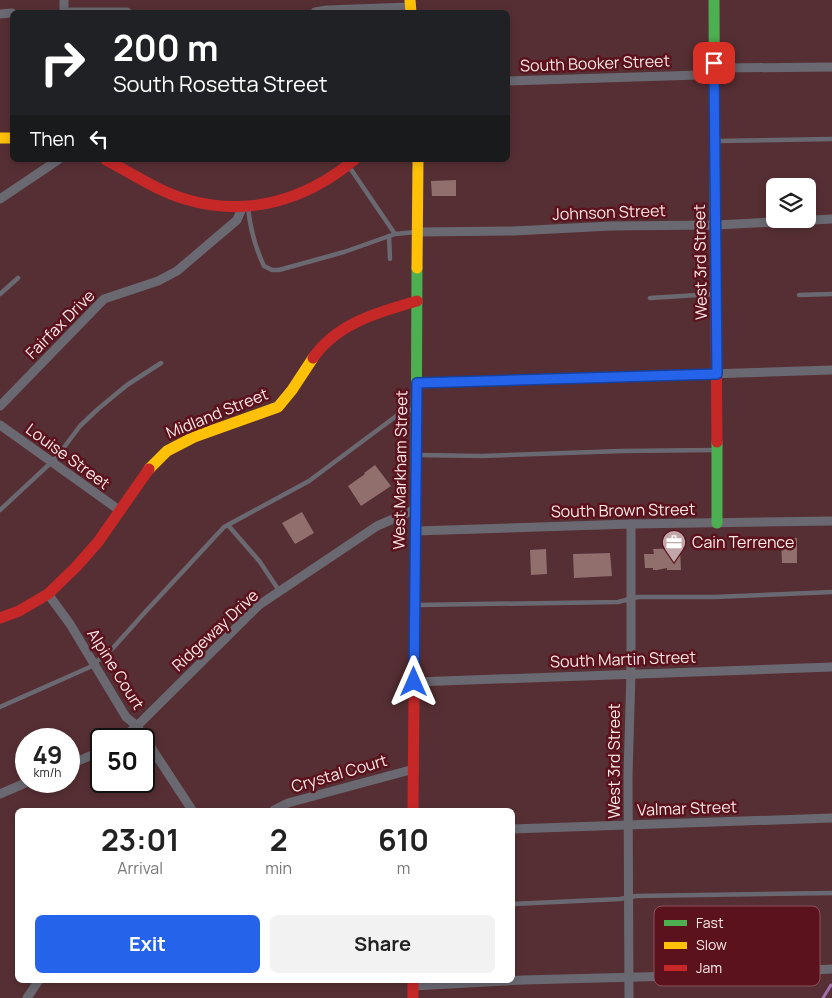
<!DOCTYPE html>
<style>
:root{--surface:#fff;--page:#f2f2f2;--text:#222;--muted:#767676;--accent:#2563eb}
body{margin:0;font-family:Manrope,sans-serif;background:var(--page);color:var(--text);height:100vh;display:flex;flex-direction:column;font-size:19px;white-space:nowrap}
*{box-sizing:border-box;margin:0}
p{font-size:16px;color:var(--muted)}
.icon{flex:none;width:28px;height:28px;fill:none;stroke:currentColor;stroke-width:2;stroke-linecap:round;stroke-linejoin:round}
.map{position:relative;flex:1;overflow:hidden}
.panel{position:absolute;left:15px;top:808px;width:500px;height:175px;display:flex;flex-direction:column;background:var(--surface);border-radius:8px;box-shadow:0 2px 8px #0003}
.panel>*{flex:none}
.top-card{position:absolute;left:10px;top:10px;width:500px;height:152px;border-radius:8px;box-shadow:0 2px 8px #0003;background:#202124;color:#fff;overflow:hidden}
.buttons{position:absolute;left:766px;top:178px;display:grid;gap:10px}
.buttons a{display:grid;place-items:center;width:50px;height:50px;border-radius:8px;background:var(--surface);box-shadow:0 2px 8px #0003;font-size:25px}
.speed{position:absolute;left:15px;top:728px;display:flex;gap:10px;font-size:25px;font-weight:700;text-align:center}
.speed>*{display:grid;place-content:center;width:65px;height:65px;border-radius:50%;background:var(--surface);box-shadow:0 2px 8px #0003;line-height:1}
.speed small{font-size:12px;font-weight:400}
.speed .limit{border:2px solid #111;border-radius:8px;background:#fff;color:#111}
.pin{position:absolute;display:grid;place-items:center;width:42px;height:42px;color:#fff;margin:-21px;border-radius:10px;box-shadow:0 2px 8px #0006}
.me{position:absolute;width:55px;margin:-28px;rotate:0deg;stroke-linejoin:round;filter:drop-shadow(0 0 4px #0008)}
.turn{display:flex;align-items:center;gap:18px;height:105px;padding:0 20px;font-size:22px}
.turn .icon{width:65px;height:65px;stroke-width:2.5}
.turn b{display:block;font-size:35px;line-height:42px}
.then{display:flex;align-items:center;height:48px;padding:0 20px;background:#0003;gap:10px;font-size:19px}
.eta{display:flex;justify-content:space-evenly;align-items:center;height:85px;text-align:center}
.eta b{font-size:30px;font-weight:700;line-height:35px}
.cta{display:flex;gap:10px;margin-top:auto;padding:10px 20px}
.cta a{flex:1;height:58px;border-radius:8px;background:var(--accent);color:#fff;font-size:20px;font-weight:700;line-height:58px;text-align:center}
.cta a+a{background:var(--page);color:var(--text)}
.map>svg:first-child{display:block}
.lines{fill:none;stroke-linecap:round;stroke-linejoin:round}
.stream{stroke:#a26fb0;stroke-width:3}
.building{fill:#906f6d}
.lane{stroke:#6a6971;stroke-width:4.5}
.street{stroke:#6a6971;stroke-width:9}
.fast{stroke:#4caf50;stroke-width:11}
.slow{stroke:#ffc107;stroke-width:11}
.jam{stroke:#c62828;stroke-width:11}
.route-casing{stroke:#184099;stroke-width:12}
.route{stroke:#2563eb;stroke-width:9}
.labels{text-anchor:middle;stroke-width:5;stroke-linejoin:round;paint-order:stroke}
.street-label{font-size:16px;fill:#fbe8e8;stroke:#5b121d}
.poi-label{font-size:16px;fill:#fbe8e8;stroke:#5b121d;text-anchor:start}
.key{fill:#5b121d;stroke:#8b525a;stroke-width:1}
.key-label{font-size:14px;fill:#fbe8e8}
</style>
<div class="map">
<svg width="832" height="998" viewBox="0 0 832 998">
<rect width="100%" height="100%" fill="#562f34"/>
<g class="lines">
<polyline class="stream" points="823,998 831,985"/>
</g>
<g class="building">
<polygon points="456,180 456,196 432,196 431,181"/>
<polygon points="375,465 391,486 361,506 348,486 365,474 364,473"/>
<polygon points="302,512 314,533 295,544 282,523"/>
<polygon points="797,538 797,563 782,563 781,539"/>
<polygon points="680,548 681,570 667,570 667,568 657,570 653,570 653,568 645,568 644,554 654,554 653,549"/>
<polygon points="546,549 547,574 531,575 530,550"/>
<polygon points="610,553 612,576 574,578 573,554"/>
</g>
<g class="lines">
<g class="lane">
<polyline points="716,141 832,139"/>
<polyline points="348,165 395,234 416,232"/>
<path d="M248,207C250,228 255,247 264,266L272,270H279L344,252L395,234"/>
<polyline points="389,236 390,259"/>
<polyline points="0,294 18,278"/>
<polyline points="799,295 832,294"/>
<polyline points="650,298 714,294"/>
<polyline points="418,455 482,456 622,451 715,450"/>
<polyline points="0,510 56,458 80,426 98,409 127,385 161,363"/>
<polyline points="228,525 260,562 280,592"/>
<polyline points="416,605 618,602 638,597 714,597 832,592"/>
<polyline points="0,707 90,667 113,648 147,610 224,527 309,481 399,414 416,408"/>
<polyline points="512,904 620,899 636,896 832,893"/>
</g>
<g class="street">
<polyline points="64,0 64,12"/>
<polyline points="71,12 127,12"/>
<polyline points="315,12 327,10 411,7"/>
<polyline points="0,14 12,13"/>
<polyline points="508,81 699,75 721,68 832,67"/>
<polyline points="0,199 58,160"/>
<polyline points="418,232 513,231 611,226 716,225 832,219"/>
<polyline points="417,383 832,370"/>
<polyline points="0,406 104,299 158,281 177,271 237,220 243,206"/>
<polyline points="0,425 119,510"/>
<polyline points="415,531 631,524 832,521"/>
<polyline points="48,594 70,624 126,717 137,726 192,810"/>
<polyline points="415,682 832,667"/>
<polyline points="121,739 137,726 259,605 377,526 416,509"/>
<polyline points="69,765 101,751"/>
<polyline points="0,794 30,781"/>
<polyline points="274,810 288,803 414,769"/>
<polyline points="512,829 832,818"/>
<polyline points="413,986 523,980 716,975 832,969"/>
<polyline points="27,998 39,980"/>
<polyline points="629,998 628,775 631,673 631,524"/>
</g>
<g class="fast">
<polyline points="714,0 715,221"/>
<polyline points="717,442 717,523"/>
<polyline points="416,481 417,268"/>
</g>
<g class="slow">
<polyline points="410,0 411,12"/>
<polyline points="0,138 12,138"/>
<polyline points="417,268 418,160"/>
<polyline points="149,469 167,451 194,437 278,407 292,390 313,358"/>
</g>
<g class="jam">
<path d="M106,160C132,173 157,191 185,199C247,218 306,200 354,160"/>
<polyline points="715,221 717,442"/>
<path d="M313,358C337,323 379,312 417,301"/>
<polyline points="0,618 19,611 48,594 76,567 98,542 149,469"/>
<polyline points="413,810 416,481"/>
<polyline points="413,980 413,998"/>
</g>
</g>
<g class="lines">
<g class="route-casing">
<polyline id="route" points="414,682 417,383 717,374 714,63"/>
</g>
<use href="#route" class="route"/>
</g>
<defs>
<g id="office-pin" transform="scale(1.25)"><path d="M0 17L-7.5 6A9.5 9.5 0 1 1 7.5 6Z" fill="#c1a7a9" stroke="#5b121d"/><path d="M-6-3h4V-5.5h4V-3h4V5H-6ZM-1-4.5V-3h2v-1.5ZM-6 0V1H6V0Z" fill="#fff"/></g>
</defs>
<g fill-rule="evenodd">
<use href="#office-pin" x="674" y="542"/>
</g>
<g class="labels">
<g class="street-label">
<text transform="translate(595 63) rotate(-2)" y="6">South Booker Street</text>
<text transform="translate(609 212) rotate(-2)" y="6">Johnson Street</text>
<text transform="translate(700 262) rotate(-91)" y="6">West 3rd Street</text>
<text transform="translate(60 324) rotate(-45)" y="6">Fairfax Drive</text>
<text transform="translate(217 413) rotate(-22)" y="6">Midland Street</text>
<text transform="translate(68 456) rotate(36)" y="6">Louise Street</text>
<text transform="translate(400 470) rotate(-89)" y="6">West Markham Street</text>
<text transform="translate(623 510) rotate(-1)" y="6">South Brown Street</text>
<text transform="translate(215 630) rotate(-43)" y="6">Ridgeway Drive</text>
<text transform="translate(623 659) rotate(-2)" y="6">South Martin Street</text>
<text transform="translate(116 669) rotate(58)" y="6">Alpine Court</text>
<text transform="translate(614 761) rotate(-90)" y="6">West 3rd Street</text>
<text transform="translate(339 773) rotate(-16)" y="6">Crystal Court</text>
<text transform="translate(687 808) rotate(-2)" y="6">Valmar Street</text>
</g>
<g class="poi-label">
<text x="692" y="548">Cain Terrence</text>
</g>
</g>
<rect x="654" y="906" width="166" height="80" rx="8" class="key"/>
<rect x="664" y="920" width="23" height="6" fill="#4caf50"/>
<rect x="664" y="942" width="23" height="7" fill="#ffc107"/>
<rect x="664" y="965" width="23" height="6" fill="#c62828"/>
<g class="key-label">
<text x="696" y="928">Fast</text>
<text x="696" y="950">Slow</text>
<text x="696" y="973">Jam</text>
</g>
</svg>
<div class="buttons">
<a><svg class="icon" aria-label="layers" viewBox="0 0 24 24"><path d="M12 4l9 5-9 5-9-5zM3 14l9 5 9-5"/></svg></a>
</div>
<div class="speed"><div>49<small>km/h</small></div><div class="limit">50</div></div>
<div class="pin" style="left:714px;top:63px;background:#d93025"><svg class="icon" aria-label="arrive" viewBox="0 0 24 24"><path d="M6 21V4h12l-3 4 3 4H6"/></svg></div>
<svg class="me" style="left:414px;top:682px" viewBox="-20 -20 40 40"><path d="M0-17L14 15 0 8-14 15z" fill="#2563eb" stroke="#fff" stroke-width="4"/></svg>
<div class="top-card">
<div class="turn"><svg class="icon" aria-label="right" viewBox="0 0 24 24"><path d="M7 20v-9h11M14 6l5 5-5 5"/></svg><div><b>200 m</b>South Rosetta Street</div></div>
<div class="then">Then<svg class="icon" aria-label="left" viewBox="0 0 24 24"><path d="M17 20v-9H6M10 6l-5 5 5 5"/></svg></div>
</div>
<section class="panel">
<div class="eta">
<div><b>23:01</b><p>Arrival</p></div>
<div><b>2</b><p>min</p></div>
<div><b>610</b><p>m</p></div>
</div>
<div class="cta"><a>Exit</a><a>Share</a></div>
</section>
</div>
